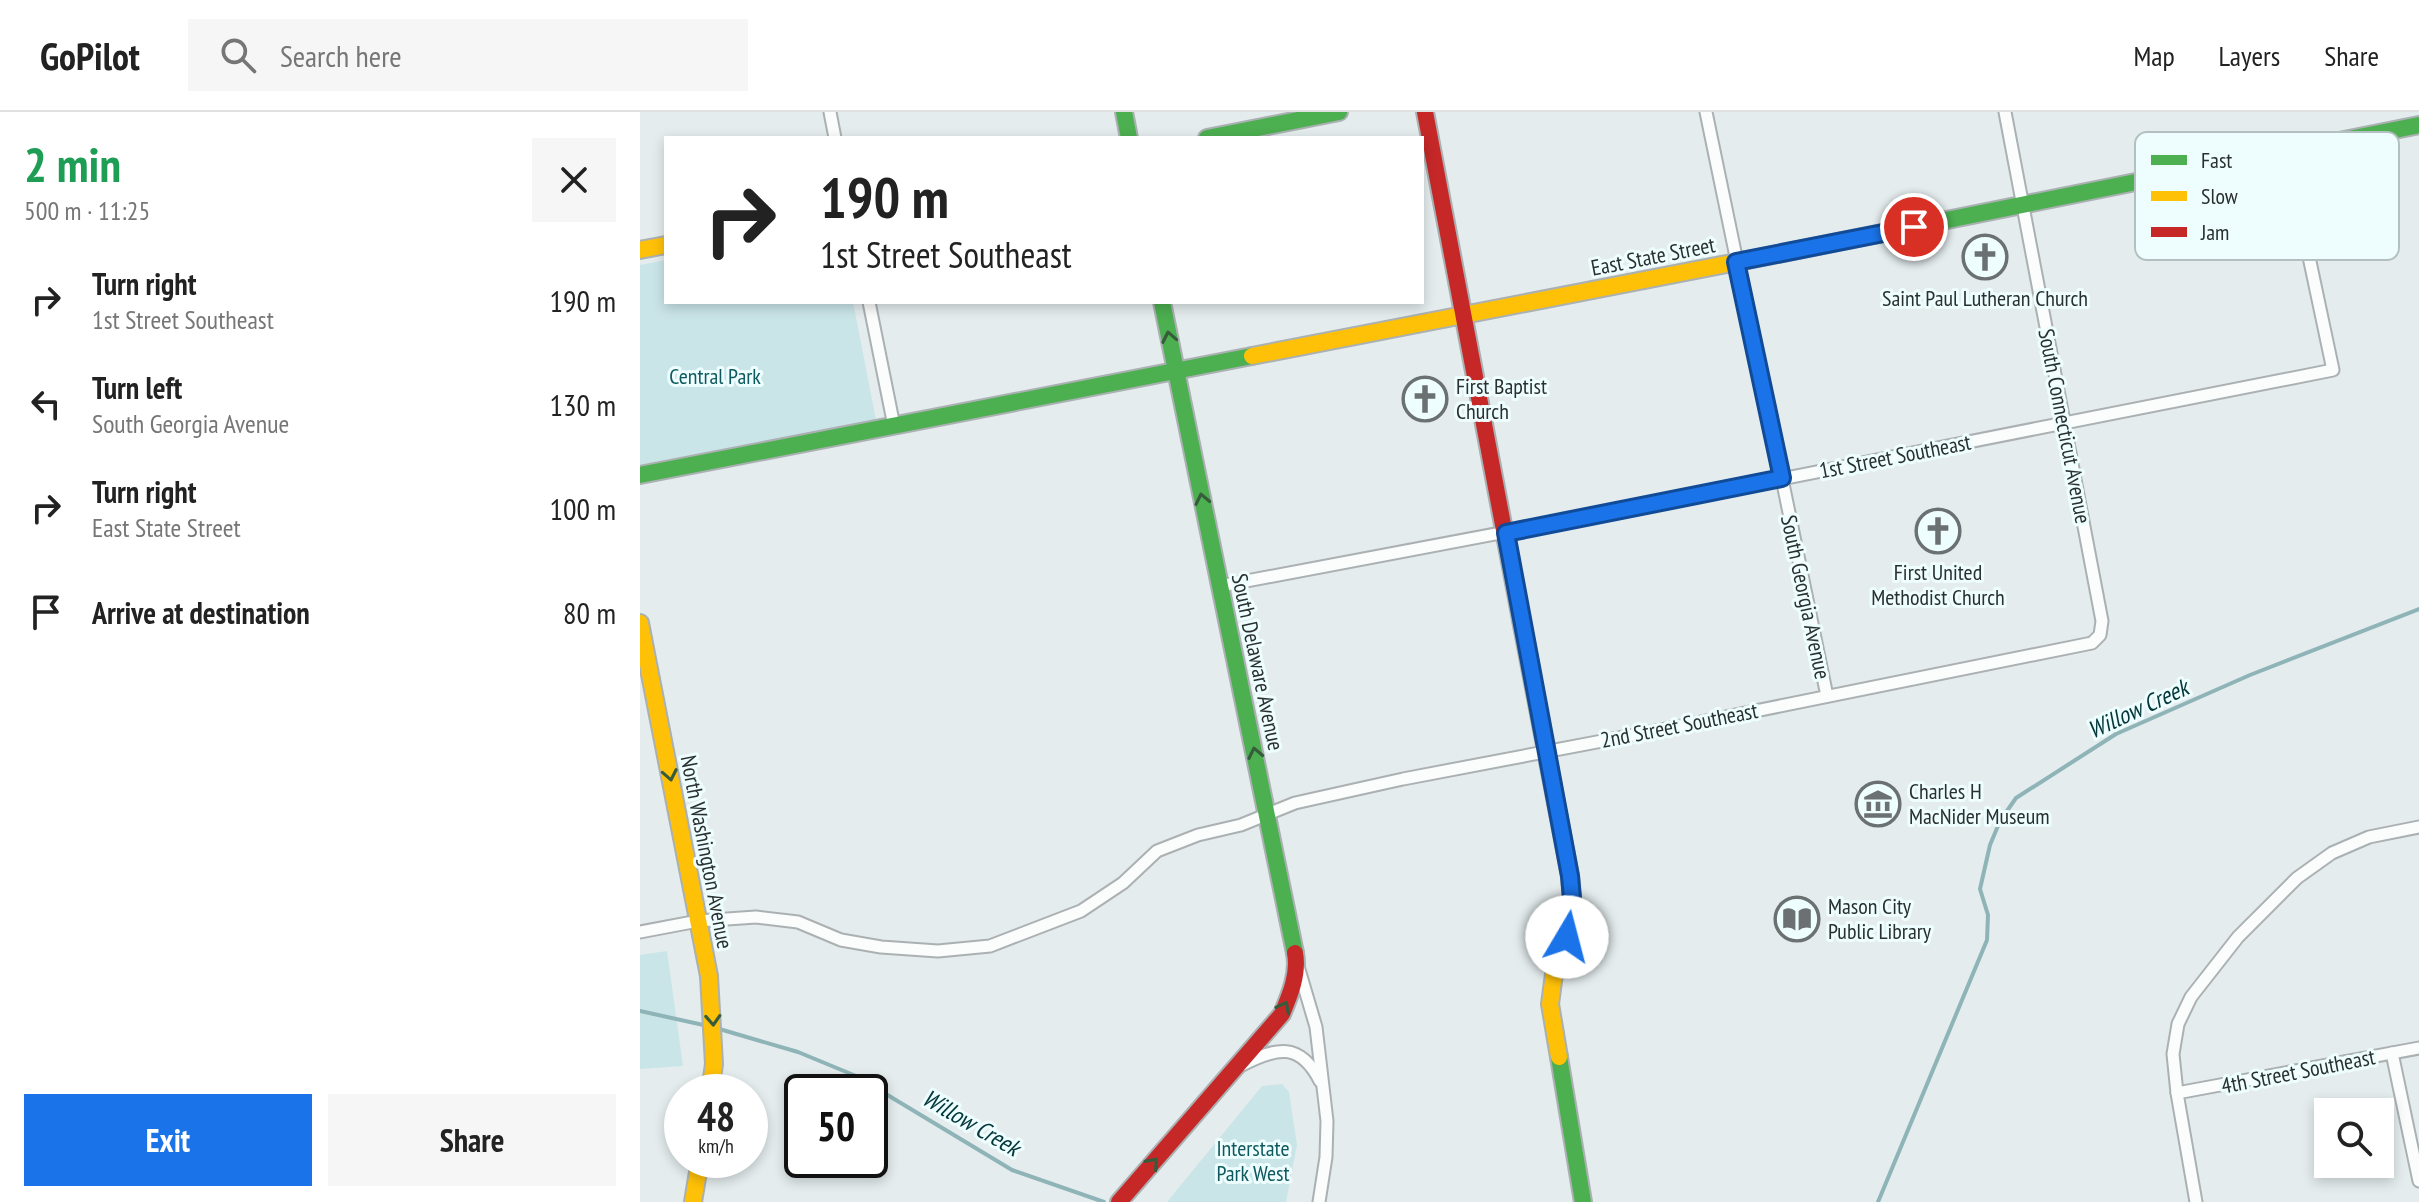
<!DOCTYPE html>
<meta charset="utf-8">
<style>
:root{--surface:#fff;--page:#f6f6f6;--text:#222;--muted:#767676;--line:#e0e0e0;--accent:#1a73e8}
body{margin:0;font-family:"PT Sans Narrow",sans-serif;background:var(--page);color:var(--text);height:100vh;display:flex;flex-direction:column;font-size:30px;white-space:nowrap}
*{box-sizing:border-box;margin:0}
p{font-size:26px;color:var(--muted)}
.icon{flex:none;width:44px;height:44px;fill:none;stroke:currentColor;stroke-width:2;stroke-linecap:round;stroke-linejoin:round}
.map{position:relative;flex:1;overflow:hidden}
.sheet{display:flex;flex-direction:column;background:var(--surface);width:640px}
.sheet>*{flex:none}
.top-card{position:absolute;left:24px;top:24px;width:760px;height:168px;border-radius:0px;box-shadow:0 4px 12px #0003;background:#fff;color:var(--text);overflow:hidden}
.tools{position:absolute;left:1674px;top:986px;display:grid;gap:16px}
.tools a{display:grid;place-items:center;width:80px;height:80px;border-radius:0px;background:var(--surface);box-shadow:0 4px 12px #0003;font-size:40px}
.speed{position:absolute;left:24px;top:962px;display:flex;gap:16px;font-size:40px;font-weight:700;text-align:center}
.speed>*{display:grid;place-content:center;width:104px;height:104px;border-radius:50%;background:var(--surface);box-shadow:0 4px 12px #0003;line-height:1}
.speed small{font-size:20px;font-weight:400}
.speed .limit{border:4px solid #111;border-radius:12px;background:#fff;color:#111}
.pin{position:absolute;display:grid;place-items:center;width:68px;height:68px;color:#fff;margin:-34px;border:4px solid #fff;border-radius:50%;box-shadow:0 2px 8px #0007}
.me{position:absolute;width:88px;margin:-44px;rotate:8deg;stroke-linejoin:round;filter:drop-shadow(0 0 6px #0008)}
.turn{display:flex;align-items:center;gap:28px;height:168px;padding:0 24px;font-size:36px}
.turn .icon{width:104px;height:104px;stroke-width:2.5}
.turn b{display:block;font-size:56px;line-height:68px}
.round{display:grid;place-items:center;flex:none;width:84px;height:84px;border-radius:0px;background:var(--page)}
.overview{display:flex;align-items:center;justify-content:space-between;height:136px;padding:0 24px}
h1{font-size:48px;font-weight:800;line-height:60px;color:#1e9e55}
.primary-button{display:flex;gap:16px;margin-top:auto;padding:16px 24px}
.primary-button a{flex:1;height:92px;border-radius:0px;background:var(--accent);color:#fff;font-size:32px;font-weight:800;line-height:92px;text-align:center}
.primary-button a+a{background:var(--page);color:var(--text)}
ul{padding:0;list-style:none}
li{display:flex;align-items:center;gap:24px;height:104px;padding:0 24px}
li div{flex:1}
li b{display:block;font-size:30px}
li em{font-style:normal}
header{display:flex;align-items:center;gap:48px;box-sizing:border-box;height:112px;padding:0 40px;background:var(--surface);border-bottom:2px solid var(--line)}
header strong{font-size:38px}
nav{display:flex;gap:44px;margin-inline-start:auto;font-size:28px}
.search{width:560px;height:72px;background:var(--page);display:flex;align-items:center;gap:20px;box-sizing:border-box;padding:0 28px;border-radius:0px;color:var(--muted);font-size:30px}
main{display:flex;flex:1;min-height:0}
.map>svg:first-child{display:block}
.green{fill:#cae5e8}
.lines{fill:none;stroke-linecap:round;stroke-linejoin:round}
.stream{stroke:#8fb4b7;stroke-width:4}
.street-casing{stroke:#abb1b2;stroke-width:15}
.fast-casing{stroke:#abb1b2;stroke-width:20}
.slow-casing{stroke:#abb1b2;stroke-width:20}
.jam-casing{stroke:#abb1b2;stroke-width:20}
.street{stroke:#fbfcfc;stroke-width:11}
.fast{stroke:#4caf50;stroke-width:16}
.slow{stroke:#ffc107;stroke-width:16}
.jam{stroke:#c62828;stroke-width:16}
.oneway{stroke:#365c3b}
.route-casing{stroke:#114b97;stroke-width:20}
.route{stroke:#1a73e8;stroke-width:14}
.labels{text-anchor:middle;stroke-width:6;stroke-linejoin:round;paint-order:stroke}
.street-label{font-size:22px;fill:#2a2f30;stroke:#eefeff}
.poi-label{font-size:22px;fill:#2a2f30;stroke:#eefeff;text-anchor:start}
.park-label{font-size:22px;fill:#0f595e;stroke:#eefeff}
.water-label{font-size:24px;font-style:italic;fill:#03373a;stroke:#eefeff}
.key{fill:#eefeff;stroke:#b3c0c1;stroke-width:2}
.key-label{font-size:22px;fill:#2a2f30}
</style>
<header>
<strong>GoPilot</strong>
<div class="search"><svg class="icon" aria-label="search" viewBox="0 0 24 24"><circle cx="10" cy="10" r="6"/><path d="M15 15l6 6"/></svg>Search here</div>
<nav><a>Map</a><a>Layers</a><a>Share</a></nav>
</header>
<main>
<section class="sheet">
<div class="overview"><div><h1>2 min</h1><p>500 m · 11:25</p></div><a class="round"><svg class="icon" aria-label="close" viewBox="0 0 24 24"><path d="M6 6l12 12M18 6L6 18"/></svg></a></div>
<ul>
<li><svg class="icon" aria-label="right" viewBox="0 0 24 24"><path d="M7 20v-9h11M14 6l5 5-5 5"/></svg><div><b>Turn right</b><p>1st Street Southeast</p></div><em>190 m</em></li>
<li><svg class="icon" aria-label="left" viewBox="0 0 24 24"><path d="M17 20v-9H6M10 6l-5 5 5 5"/></svg><div><b>Turn left</b><p>South Georgia Avenue</p></div><em>130 m</em></li>
<li><svg class="icon" aria-label="right" viewBox="0 0 24 24"><path d="M7 20v-9h11M14 6l5 5-5 5"/></svg><div><b>Turn right</b><p>East State Street</p></div><em>100 m</em></li>
<li><svg class="icon" aria-label="arrive" viewBox="0 0 24 24"><path d="M6 21V4h12l-3 4 3 4H6"/></svg><div><b>Arrive at destination</b></div><em>80 m</em></li>
</ul>
<div class="primary-button"><a>Exit</a><a>Share</a></div>
</section>
<div class="map">
<svg width="1779" height="1090" viewBox="0 0 1779 1090">
<rect width="100%" height="100%" fill="#e4ecee"/>
<g class="green">
<polygon points="26,148 26,190 213,190 236,308 0,353 0,153"/>
<polygon points="27,839 43,954 0,957 0,843"/>
<polygon points="642,972 649,980 657,1033 646,1090 527,1090 622,974"/>
</g>
<g class="lines">
<g class="stream">
<polyline points="0,899 68,914"/>
<polyline points="76,916 158,940 216,964 372,1058 464,1090"/>
<polyline points="1238,1090 1347,828 1348,803 1340,777 1350,733 1360,709 1376,686 1476,622 1610,563 1779,497"/>
</g>
<g class="street-casing">
<g id="street">
<polyline points="190,0 195,26"/>
<polyline points="1066,0 1187,584"/>
<polyline points="229,190 254,314"/>
<polyline points="580,474 1009,393 1693,258 1647,41"/>
<polyline points="0,820 58,809 116,805 158,810 201,828 241,835 298,839 350,834 441,799 483,771 517,739 558,723 601,713 655,691 763,667 1041,614 1452,531 1460,523 1462,509 1365,0"/>
<polyline points="658,854 676,915 687,1009 686,1045 679,1090"/>
<polyline points="1752,941 1779,1069"/>
<path d="M602,953C637,935 660,930 680,969"/>
<polyline points="1537,981 1779,936"/>
<polyline points="1556,1090 1537,981 1533,942 1538,912 1551,885 1598,825 1657,766 1692,741 1729,725 1779,715"/>
</g>
</g>
<g class="fast-casing">
<g id="fast">
<polyline points="484,0 489,26"/>
<polyline points="567,26 699,0"/>
<polyline points="1128,144 1779,13"/>
<polyline points="522,190 655,841"/>
<polyline points="0,363 612,244"/>
<polyline points="919,945 943,1090"/>
</g>
</g>
<g class="slow-casing">
<g id="slow">
<polyline points="0,138 26,133"/>
<polyline points="612,244 1128,144"/>
<polyline points="881,508 930,764 933,798 927,825 914,862 910,892 919,945"/>
<polyline points="0,511 69,864 74,952 70,980"/>
<polyline points="53,1090 60,1048"/>
</g>
</g>
<g class="jam-casing">
<g id="jam">
<polyline points="785,0 881,508"/>
<path d="M479,1090L642,902C650,883 659,862 655,841"/>
</g>
</g>
<use href="#street" class="street"/>
<use href="#fast" class="fast"/>
<use href="#slow" class="slow"/>
<use href="#jam" class="jam"/>
</g>
<defs><path id="oneway-chevron" d="M-2-3.5L2.5 0L-2 3.5" fill="none" stroke-width="1.6" stroke-linecap="round" stroke-linejoin="round" transform="scale(2)"/></defs>
<g class="oneway">
<use href="#oneway-chevron" transform="translate(529 225) rotate(-101)"/>
<use href="#oneway-chevron" transform="translate(562 387) rotate(-102)"/>
<use href="#oneway-chevron" transform="translate(615 641) rotate(-102)"/>
<use href="#oneway-chevron" transform="translate(30 663) rotate(79)"/>
<use href="#oneway-chevron" transform="translate(644 895) rotate(-63)"/>
<use href="#oneway-chevron" transform="translate(73 908) rotate(87)"/>
<use href="#oneway-chevron" transform="translate(513 1051) rotate(-49)"/>
</g>
<g class="lines">
<g class="route-casing">
<polyline id="route" points="927,825 933,798 930,764 866,421 1142,366 1096,150 1274,115"/>
</g>
<use href="#route" class="route"/>
</g>
<defs>
<g id="church-ring" transform="scale(2.3)"><circle r="9.5" fill="#eefeff" stroke="#6b7172" stroke-width="1.5"/><path d="M-1.2-6h2.4v3.5h3.3v2.4h-3.3V6h-2.4V-.1h-3.3v-2.4h3.3Z" fill="#6b7172"/></g>
<g id="museum-ring" transform="scale(2.3)"><circle r="9.5" fill="#eefeff" stroke="#6b7172" stroke-width="1.5"/><path d="M0-6L6-3V-2H-6V-3ZM-5-1h2V3h-2ZM-1-1h2V3h-2ZM3-1h2V3H3ZM-6 4H6V6H-6Z" fill="#6b7172"/></g>
<g id="library-ring" transform="scale(2.3)"><circle r="9.5" fill="#eefeff" stroke="#6b7172" stroke-width="1.5"/><path d="M-6-4Q-3-5.5-.7-3.5V5Q-3 3-6 4ZM6-4Q3-5.5 .7-3.5V5Q3 3 6 4Z" fill="#6b7172"/></g>
</defs>
<g fill-rule="evenodd">
<use href="#church-ring" x="1345" y="145"/>
<use href="#church-ring" x="785" y="287"/>
<use href="#church-ring" x="1298" y="419"/>
<use href="#museum-ring" x="1238" y="692"/>
<use href="#library-ring" x="1157" y="807"/>
</g>
<g class="labels">
<g class="street-label">
<text transform="translate(1013 144) rotate(-11)" y="8">East State Street</text>
<text transform="translate(1425 314) rotate(79)" y="8">South Connecticut Avenue</text>
<text transform="translate(1255 344) rotate(-11)" y="8">1st Street Southeast</text>
<text transform="translate(1166 485) rotate(78)" y="8">South Georgia Avenue</text>
<text transform="translate(618 550) rotate(78)" y="8">South Delaware Avenue</text>
<text transform="translate(1039 613) rotate(-11)" y="8">2nd Street Southeast</text>
<text transform="translate(67 740) rotate(79)" y="8">North Washington Avenue</text>
<text transform="translate(1658 959) rotate(-11)" y="8">4th Street Southeast</text>
</g>
<g class="poi-label">
<text x="1345" y="194" text-anchor="middle">Saint Paul Lutheran Church</text>
<text x="816" y="282">First Baptist<tspan x="816" dy="25">Church</tspan></text>
<text x="1298" y="468" text-anchor="middle">First United<tspan x="1298" dy="25">Methodist Church</tspan></text>
<text x="1269" y="687">Charles H<tspan x="1269" dy="25">MacNider Museum</tspan></text>
<text x="1188" y="802">Mason City<tspan x="1188" dy="25">Public Library</tspan></text>
</g>
<g class="park-label">
<text x="75" y="272">Central Park</text>
<text x="613" y="1044">Interstate<tspan x="613" dy="25">Park West</tspan></text>
</g>
<g class="water-label">
<text transform="translate(1498 597) rotate(-25)" y="8">Willow Creek</text>
<text transform="translate(331 1011) rotate(30)" y="8">Willow Creek</text>
</g>
</g>
<rect x="1495" y="20" width="264" height="128" rx="12" class="key"/>
<rect x="1511" y="43" width="36" height="10" fill="#4caf50"/>
<rect x="1511" y="79" width="36" height="10" fill="#ffc107"/>
<rect x="1511" y="115" width="36" height="10" fill="#c62828"/>
<g class="key-label">
<text x="1561" y="56">Fast</text>
<text x="1561" y="92">Slow</text>
<text x="1561" y="128">Jam</text>
</g>
</svg>
<div class="tools">
<a><svg class="icon" aria-label="search" viewBox="0 0 24 24"><circle cx="10" cy="10" r="6"/><path d="M15 15l6 6"/></svg></a>
</div>
<div class="speed"><div>48<small>km/h</small></div><div class="limit">50</div></div>
<div class="pin" style="left:1274px;top:115px;background:#d93025"><svg class="icon" aria-label="arrive" viewBox="0 0 24 24"><path d="M6 21V4h12l-3 4 3 4H6"/></svg></div>
<svg class="me" style="left:927px;top:825px" viewBox="-20 -20 40 40"><circle r="19" fill="#fff"/><path d="M0-13L10 11 0 6-10 11z" fill="#1a73e8"/></svg>
<div class="top-card">
<div class="turn"><svg class="icon" aria-label="right" viewBox="0 0 24 24"><path d="M7 20v-9h11M14 6l5 5-5 5"/></svg><div><b>190 m</b>1st Street Southeast</div></div>
</div>
</div>
</main>
